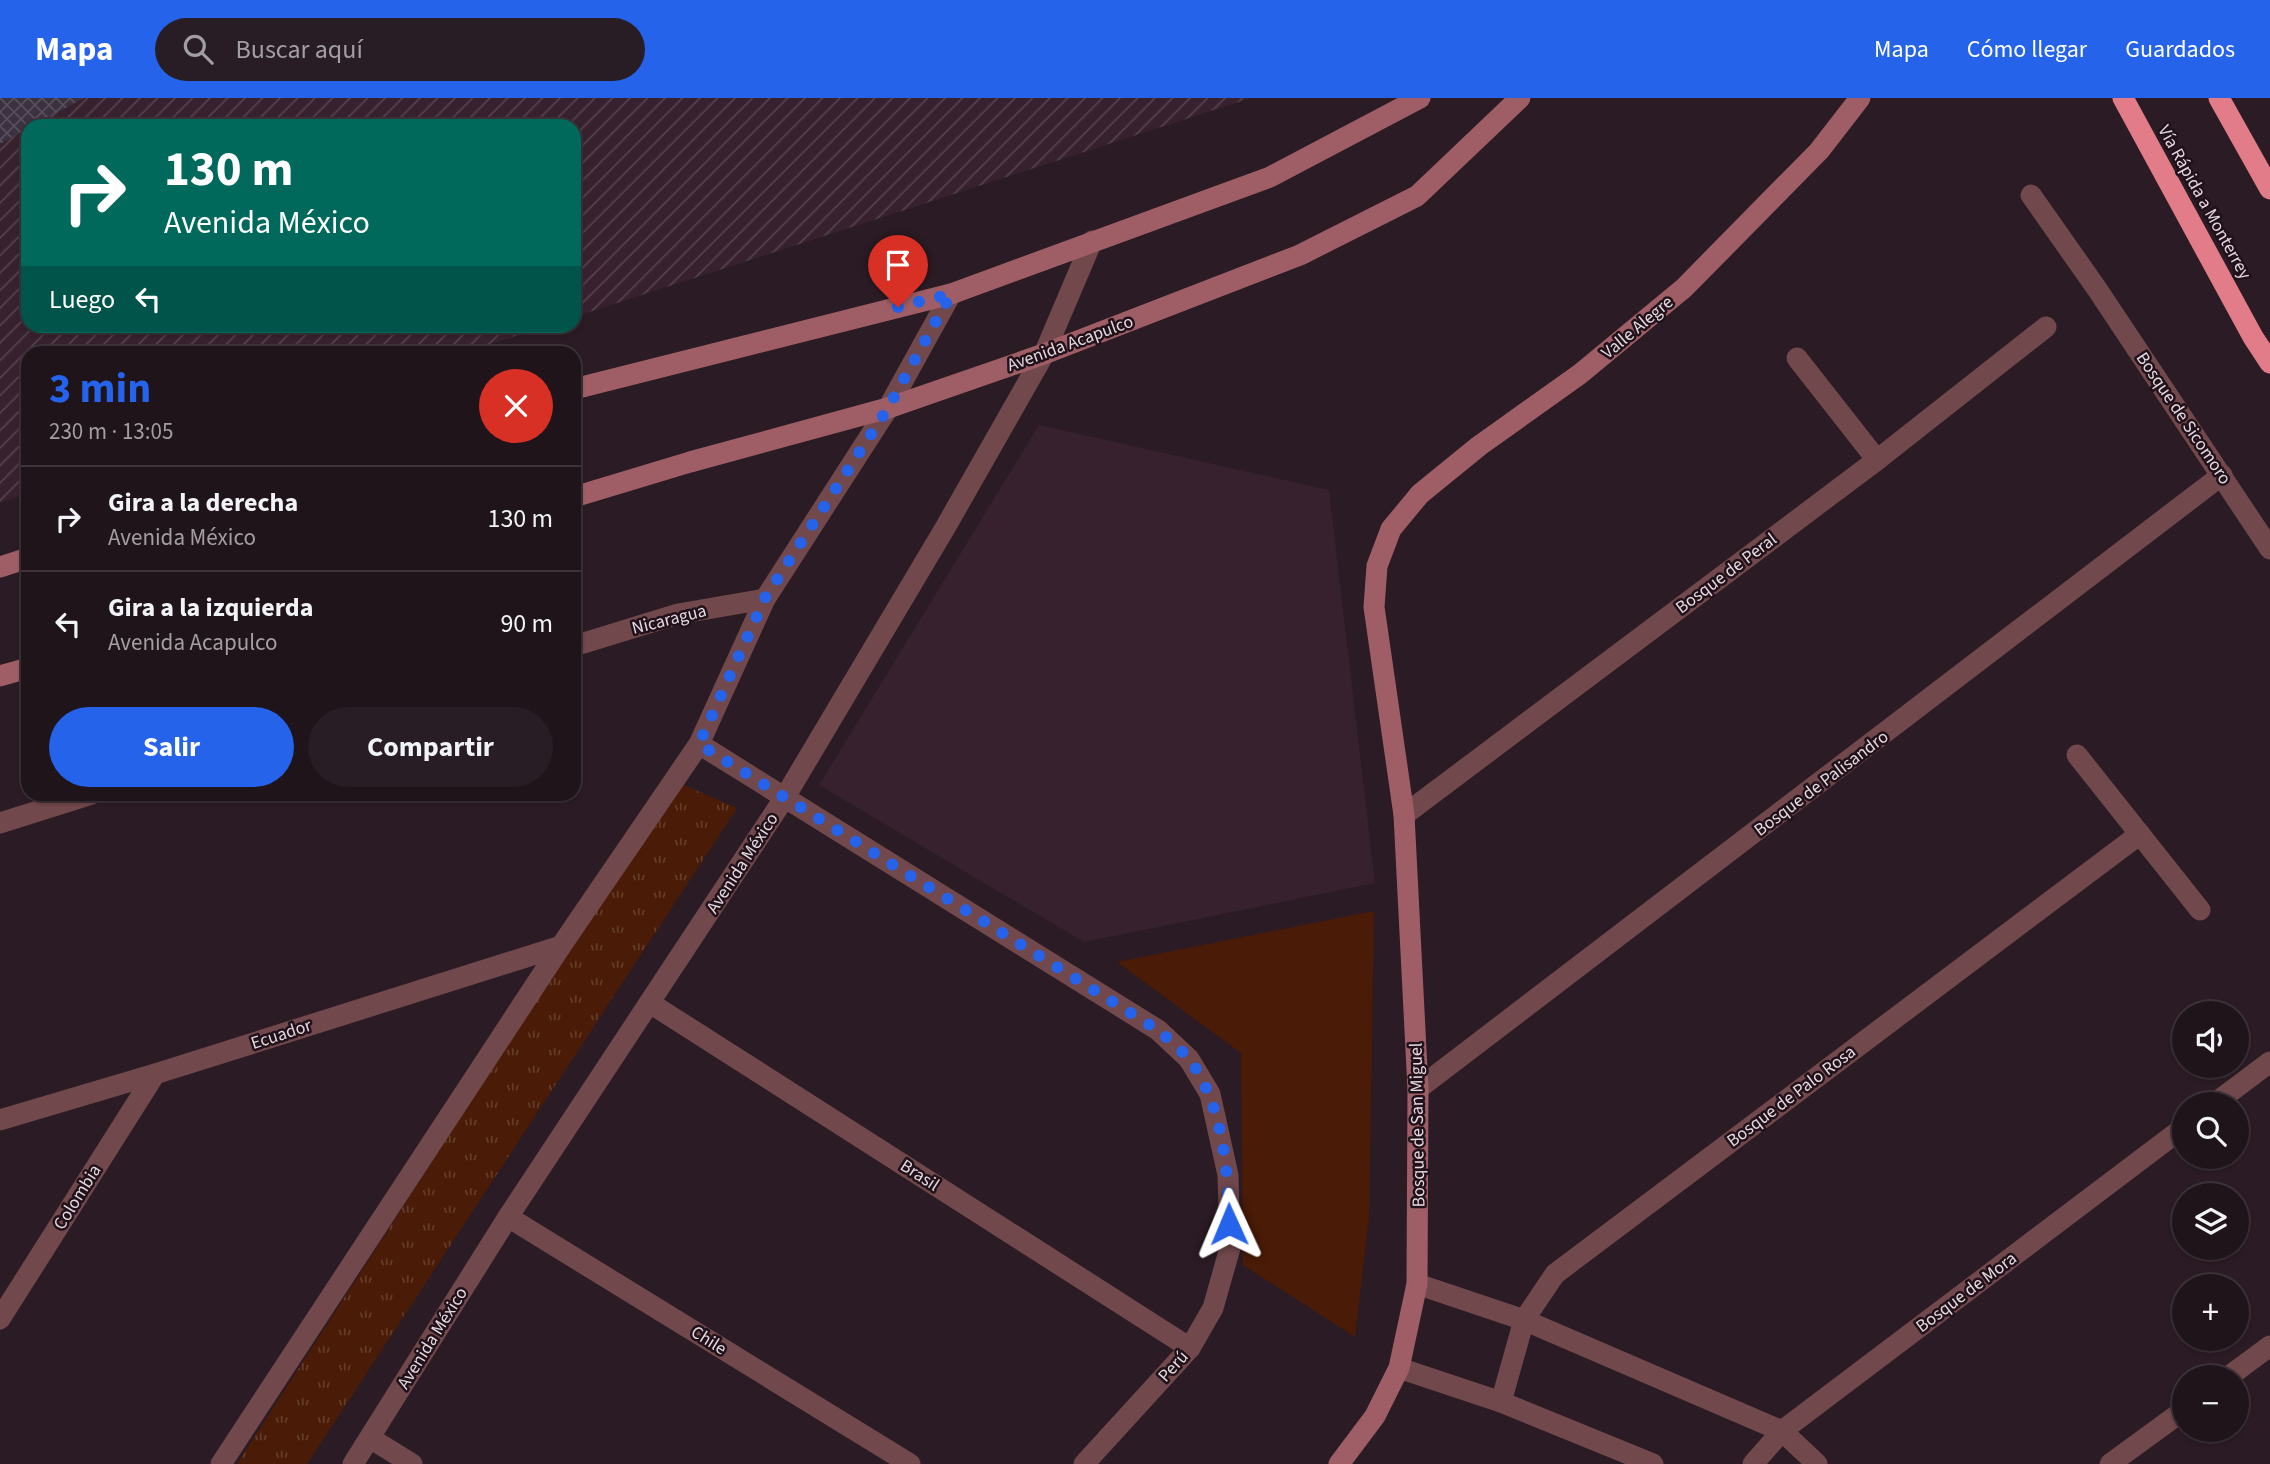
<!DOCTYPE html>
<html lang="es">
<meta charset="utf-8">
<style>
:root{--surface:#20141b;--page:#281d24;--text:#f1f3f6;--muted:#a29ea3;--line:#3d333a;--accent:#2563eb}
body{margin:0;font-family:"Source Sans 3",sans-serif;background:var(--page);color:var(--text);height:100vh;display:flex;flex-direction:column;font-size:26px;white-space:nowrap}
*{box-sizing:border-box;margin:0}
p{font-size:23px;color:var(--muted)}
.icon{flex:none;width:38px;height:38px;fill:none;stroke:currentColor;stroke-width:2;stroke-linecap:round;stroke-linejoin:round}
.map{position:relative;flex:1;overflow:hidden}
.panel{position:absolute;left:21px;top:248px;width:560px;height:455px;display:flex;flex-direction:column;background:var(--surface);border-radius:21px;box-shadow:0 2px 5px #0004,0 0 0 2px var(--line)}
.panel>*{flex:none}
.guide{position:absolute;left:21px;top:21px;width:560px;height:214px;border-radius:21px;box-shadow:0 2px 5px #0004,0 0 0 2px var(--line);background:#00695c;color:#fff;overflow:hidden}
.fabs{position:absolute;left:2172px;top:903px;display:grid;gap:14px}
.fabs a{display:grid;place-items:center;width:77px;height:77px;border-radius:50%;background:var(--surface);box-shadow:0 2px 5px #0004,0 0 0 2px var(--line);font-size:35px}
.pin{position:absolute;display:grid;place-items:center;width:60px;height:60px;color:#fff;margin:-72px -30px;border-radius:50% 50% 50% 0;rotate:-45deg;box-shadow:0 0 7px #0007}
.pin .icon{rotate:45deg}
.me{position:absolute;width:77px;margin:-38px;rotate:359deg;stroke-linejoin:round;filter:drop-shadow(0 0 5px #0008)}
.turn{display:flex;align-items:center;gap:24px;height:147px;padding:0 28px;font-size:32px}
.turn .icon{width:91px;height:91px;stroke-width:2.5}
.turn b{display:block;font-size:49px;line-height:60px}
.then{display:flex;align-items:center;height:66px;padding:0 28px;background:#0003;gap:14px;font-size:26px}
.round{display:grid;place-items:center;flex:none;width:74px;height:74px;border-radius:37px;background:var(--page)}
.head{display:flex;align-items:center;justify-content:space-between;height:119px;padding:0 28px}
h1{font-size:42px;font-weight:700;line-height:52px;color:var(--accent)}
.action{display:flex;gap:14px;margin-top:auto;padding:14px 28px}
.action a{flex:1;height:80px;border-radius:42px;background:var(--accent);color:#fff;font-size:28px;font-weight:700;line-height:80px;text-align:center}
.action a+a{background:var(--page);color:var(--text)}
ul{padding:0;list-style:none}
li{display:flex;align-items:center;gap:21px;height:105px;padding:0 28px;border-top:2px solid var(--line)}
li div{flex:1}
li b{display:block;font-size:26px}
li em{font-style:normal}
header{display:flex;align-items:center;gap:42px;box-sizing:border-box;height:98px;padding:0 35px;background:var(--accent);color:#fff}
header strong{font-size:33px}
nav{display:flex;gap:38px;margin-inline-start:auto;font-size:24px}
.search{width:490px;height:63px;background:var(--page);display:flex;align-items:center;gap:18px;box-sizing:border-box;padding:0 24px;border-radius:38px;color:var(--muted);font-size:26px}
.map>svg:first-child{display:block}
.built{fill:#37212e}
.industrial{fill:url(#industrial-furrows)}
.grass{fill:url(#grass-tufts)}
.green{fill:#4a1b06}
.building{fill:url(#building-cross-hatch)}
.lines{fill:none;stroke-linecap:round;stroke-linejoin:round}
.street{stroke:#71484c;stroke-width:21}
.secondary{stroke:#9f5e65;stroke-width:21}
.highway{stroke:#e27c89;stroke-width:21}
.route{stroke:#2563eb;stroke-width:12;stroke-dasharray:0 21.6}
.labels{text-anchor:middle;stroke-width:5;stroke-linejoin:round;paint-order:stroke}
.street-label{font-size:18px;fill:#e4d9df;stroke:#21111a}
</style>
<header>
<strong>Mapa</strong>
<div class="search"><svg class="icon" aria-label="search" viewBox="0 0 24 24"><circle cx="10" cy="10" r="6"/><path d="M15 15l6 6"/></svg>Buscar aquí</div>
<nav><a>Mapa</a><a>Cómo llegar</a><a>Guardados</a></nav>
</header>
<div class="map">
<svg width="2270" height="1366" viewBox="0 0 2270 1366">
<defs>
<pattern id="industrial-furrows" width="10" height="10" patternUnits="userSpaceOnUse" patternTransform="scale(1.75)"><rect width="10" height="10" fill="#37212e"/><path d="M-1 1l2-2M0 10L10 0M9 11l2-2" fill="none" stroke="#54414c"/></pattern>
<pattern id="grass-tufts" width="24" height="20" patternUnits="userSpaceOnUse" patternTransform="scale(1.75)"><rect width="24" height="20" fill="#4a1b06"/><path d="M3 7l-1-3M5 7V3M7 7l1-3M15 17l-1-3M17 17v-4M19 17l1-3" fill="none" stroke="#643c2a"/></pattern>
<pattern id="building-cross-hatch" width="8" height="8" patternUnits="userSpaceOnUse" patternTransform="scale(1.75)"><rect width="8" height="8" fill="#3b3140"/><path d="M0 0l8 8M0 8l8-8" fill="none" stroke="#574e5b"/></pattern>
</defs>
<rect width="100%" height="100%" fill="#2b1b24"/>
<polygon class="built" points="1039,327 1329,392 1375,785 1084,844 819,687"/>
<polygon class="industrial" points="0,0 1251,0 574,219 574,28 28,28 28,228 548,228 461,255 28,256 28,395 0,405"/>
<polygon class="grass" points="677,684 737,710 307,1366 237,1366"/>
<polygon class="green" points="1374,813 1369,1119 1355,1239 1243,1167 1241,955 1117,864"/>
<polygon class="building" points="0,0 84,0 33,28 28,28 28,30 0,46"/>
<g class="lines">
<g class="street">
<polyline points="2031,97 2097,191 2270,451"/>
<polyline points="1797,260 1877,362"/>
<polyline points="574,548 678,516 765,501"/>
<polyline points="699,646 1158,932 1189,961 1210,996 1228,1077 1230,1150 1213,1210 1190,1250 1084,1366"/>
<polyline points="2077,657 2200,812"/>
<polyline points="1404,717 1877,362 2046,229"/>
<polyline points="0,725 92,696"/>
<polyline points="650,905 1190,1250"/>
<polyline points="1418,991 2222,377"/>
<polyline points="2214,1006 2270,964"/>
<polyline points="0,1022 155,976 561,848"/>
<polyline points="508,1119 910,1366"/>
<polyline points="1417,1186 1524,1222 1782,1333 1817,1366"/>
<polyline points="0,1221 155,976"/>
<polyline points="1399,1270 1501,1304 1653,1366"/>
<polyline points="2228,1279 2270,1248"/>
<polyline points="1501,1304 1524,1222 1555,1176 2140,736"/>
<polyline points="370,1340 412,1366"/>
<polyline points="221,1366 561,848 699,646 765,501 888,310 951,196"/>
<polyline points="353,1366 508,1119 785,699 945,430 1044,256 1092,143"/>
<polyline points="1753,1366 1782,1333 2184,1029"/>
<polyline points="2110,1366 2184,1312"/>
</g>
<g class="secondary">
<polyline points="574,291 951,196 1270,79 1420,0"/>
<polyline points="574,399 690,364 888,310 1044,256 1300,157 1417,98 1520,0"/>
<polyline points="0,469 28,460"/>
<polyline points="0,578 28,570"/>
<polyline points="1339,1366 1375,1318 1399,1270 1417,1186 1418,991 1404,717 1374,509 1377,468 1391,431 1420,396 1479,348 1580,276 1684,190 1819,53 1860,0"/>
</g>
<g class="highway">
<polyline points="2123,0 2253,239 2270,265"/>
<polyline points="2219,0 2270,91"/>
</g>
</g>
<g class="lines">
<path class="route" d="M898,209L951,196L888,310L765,500L699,646L1158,932C1168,941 1181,951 1190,962C1223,1008 1228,1071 1229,1126"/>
</g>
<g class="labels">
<g class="street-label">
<text transform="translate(2205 104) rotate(61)" y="6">Vía Rápida a Monterrey</text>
<text transform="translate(1637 229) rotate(-40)" y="6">Valle Alegre</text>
<text transform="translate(1070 245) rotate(-20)" y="6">Avenida Acapulco</text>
<text transform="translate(2184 320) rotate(56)" y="6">Bosque de Sicomoro</text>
<text transform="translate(1726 475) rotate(-37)" y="6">Bosque de Peral</text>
<text transform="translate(669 521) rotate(-14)" y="6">Nicaragua</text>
<text transform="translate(1821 685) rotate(-37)" y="6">Bosque de Palisandro</text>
<text transform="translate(742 765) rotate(-57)" y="6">Avenida México</text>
<text transform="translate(281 936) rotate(-18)" y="6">Ecuador</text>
<text transform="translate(1791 998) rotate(-37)" y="6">Bosque de Palo Rosa</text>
<text transform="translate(1417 1027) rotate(-91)" y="6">Bosque de San Miguel</text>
<text transform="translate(920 1077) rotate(33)" y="6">Brasil</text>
<text transform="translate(77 1099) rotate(-58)" y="6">Colombia</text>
<text transform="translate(1966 1194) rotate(-37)" y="6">Bosque de Mora</text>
<text transform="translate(432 1240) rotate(-58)" y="6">Avenida México</text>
<text transform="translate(709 1242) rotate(32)" y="6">Chile</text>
<text transform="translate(1173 1268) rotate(-48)" y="6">Perú</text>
</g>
</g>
</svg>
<div class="fabs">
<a><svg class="icon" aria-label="sound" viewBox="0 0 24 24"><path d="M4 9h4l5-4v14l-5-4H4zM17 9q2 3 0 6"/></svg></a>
<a><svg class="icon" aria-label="search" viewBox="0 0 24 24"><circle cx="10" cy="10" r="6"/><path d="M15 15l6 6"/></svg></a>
<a><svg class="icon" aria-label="layers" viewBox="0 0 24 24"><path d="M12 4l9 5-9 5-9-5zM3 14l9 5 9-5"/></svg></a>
<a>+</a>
<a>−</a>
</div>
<div class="pin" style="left:898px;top:209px;background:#d93025"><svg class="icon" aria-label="arrive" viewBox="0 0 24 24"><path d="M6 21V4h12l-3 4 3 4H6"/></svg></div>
<svg class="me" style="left:1229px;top:1126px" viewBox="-20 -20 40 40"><path d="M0-17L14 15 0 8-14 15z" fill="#2563eb" stroke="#fff" stroke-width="4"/></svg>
<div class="guide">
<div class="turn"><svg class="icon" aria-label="right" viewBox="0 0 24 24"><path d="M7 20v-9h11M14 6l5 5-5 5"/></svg><div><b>130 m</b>Avenida México</div></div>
<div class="then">Luego<svg class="icon" aria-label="left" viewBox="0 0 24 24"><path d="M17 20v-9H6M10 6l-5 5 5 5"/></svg></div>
</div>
<section class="panel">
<div class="head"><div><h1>3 min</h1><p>230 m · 13:05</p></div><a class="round" style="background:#d93025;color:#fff"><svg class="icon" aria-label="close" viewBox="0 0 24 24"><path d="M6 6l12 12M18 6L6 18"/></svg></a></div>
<ul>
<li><svg class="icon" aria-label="right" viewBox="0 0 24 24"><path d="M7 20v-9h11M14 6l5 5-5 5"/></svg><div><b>Gira a la derecha</b><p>Avenida México</p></div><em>130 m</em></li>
<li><svg class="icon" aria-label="left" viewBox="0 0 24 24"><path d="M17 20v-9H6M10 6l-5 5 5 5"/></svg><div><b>Gira a la izquierda</b><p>Avenida Acapulco</p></div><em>90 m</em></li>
</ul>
<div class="action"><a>Salir</a><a>Compartir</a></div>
</section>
</div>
